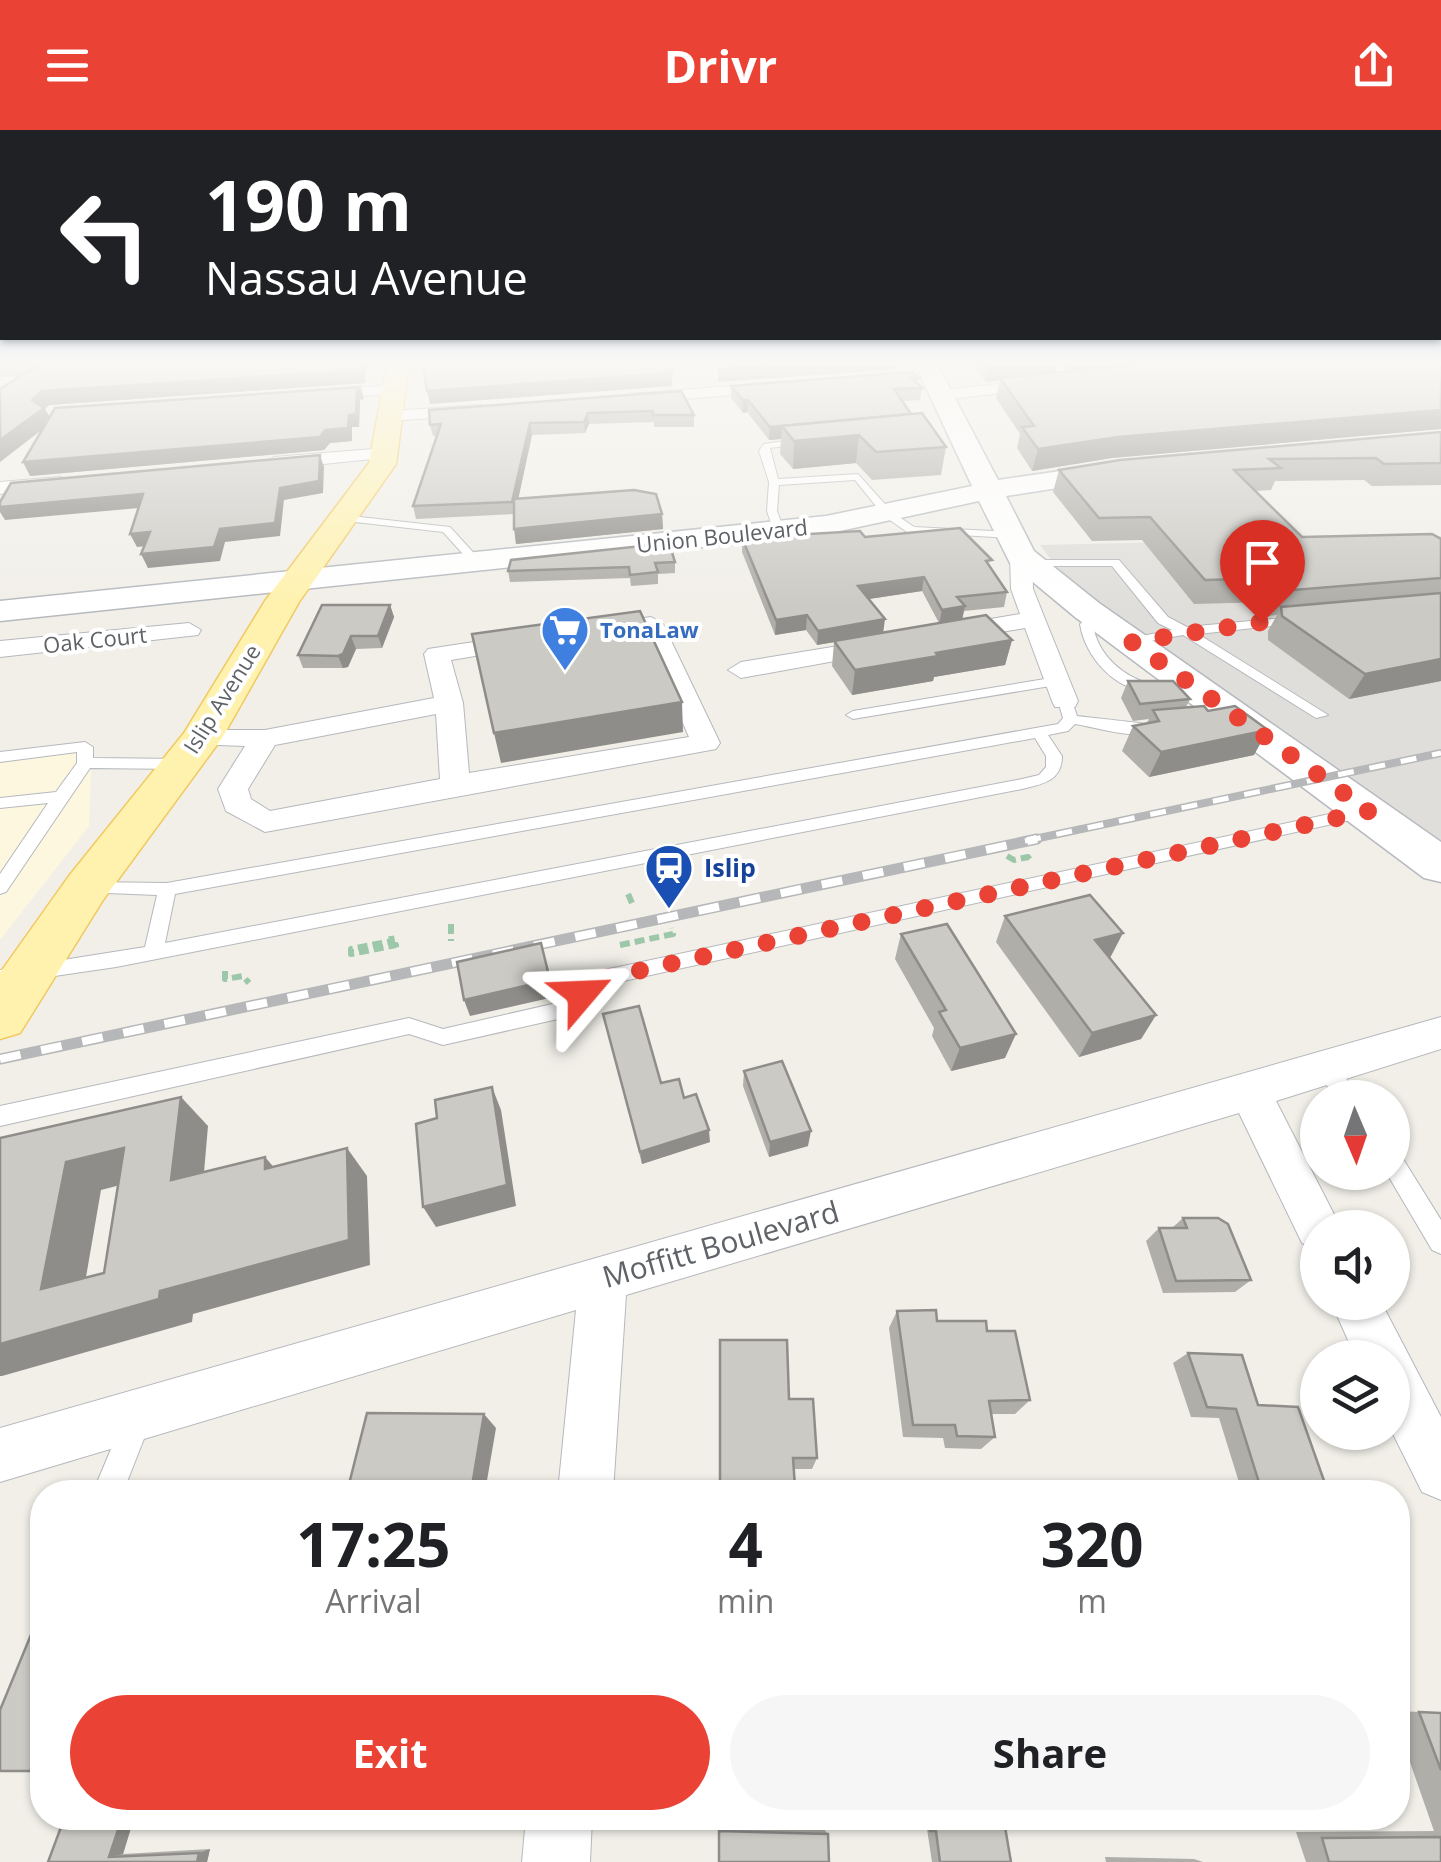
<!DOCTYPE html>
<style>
:root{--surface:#fff;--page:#f6f6f6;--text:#202124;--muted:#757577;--accent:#ea4335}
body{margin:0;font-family:"Open Sans",sans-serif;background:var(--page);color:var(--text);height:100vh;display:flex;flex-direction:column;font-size:38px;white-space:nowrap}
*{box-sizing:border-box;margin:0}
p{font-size:32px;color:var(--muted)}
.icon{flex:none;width:55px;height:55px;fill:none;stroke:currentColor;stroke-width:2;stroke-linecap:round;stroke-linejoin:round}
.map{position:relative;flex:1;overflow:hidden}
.drawer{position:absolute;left:30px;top:1350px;width:1380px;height:350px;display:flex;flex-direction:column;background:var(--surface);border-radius:40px;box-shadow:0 2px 8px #0004}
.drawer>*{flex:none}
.top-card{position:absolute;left:0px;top:0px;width:1442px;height:210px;box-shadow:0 2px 8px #0004;background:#202124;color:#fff;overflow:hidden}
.needle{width:65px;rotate:178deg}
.fabs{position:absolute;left:1300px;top:950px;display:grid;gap:20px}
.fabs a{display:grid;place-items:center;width:110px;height:110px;border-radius:50%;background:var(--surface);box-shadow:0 2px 8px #0004;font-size:50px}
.pin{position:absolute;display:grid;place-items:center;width:85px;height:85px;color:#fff;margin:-102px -42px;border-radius:50% 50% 50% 0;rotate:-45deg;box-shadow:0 0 10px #0007}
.pin .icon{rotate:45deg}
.me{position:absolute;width:110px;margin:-55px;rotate:64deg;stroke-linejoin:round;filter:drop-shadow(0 0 8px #0008)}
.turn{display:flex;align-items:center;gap:35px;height:210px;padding:0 40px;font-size:45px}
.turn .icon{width:130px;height:130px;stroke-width:2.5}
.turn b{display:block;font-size:70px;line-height:85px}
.eta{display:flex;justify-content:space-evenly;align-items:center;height:170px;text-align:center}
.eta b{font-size:60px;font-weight:700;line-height:70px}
.cta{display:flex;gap:20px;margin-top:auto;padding:20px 40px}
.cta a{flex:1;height:115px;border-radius:60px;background:var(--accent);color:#fff;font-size:40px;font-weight:700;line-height:115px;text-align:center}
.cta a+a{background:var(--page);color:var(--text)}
header{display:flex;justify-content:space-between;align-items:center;height:130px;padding:0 40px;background:var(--accent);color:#fff;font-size:45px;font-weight:700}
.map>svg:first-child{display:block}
.commercial{fill:#fef7e0}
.industrial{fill:#e0deda}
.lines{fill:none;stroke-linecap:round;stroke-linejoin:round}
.lane-casing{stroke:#b5b8bc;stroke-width:2}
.street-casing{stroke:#b5b8bc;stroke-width:2}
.secondary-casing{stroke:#b6babf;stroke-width:3}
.primary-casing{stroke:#f2c960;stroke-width:3}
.path{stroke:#9cc7a9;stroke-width:6;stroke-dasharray:10 5;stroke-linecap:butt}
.lane{fill:#fff;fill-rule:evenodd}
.street{fill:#fff;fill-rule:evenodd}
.secondary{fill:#fff;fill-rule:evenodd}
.primary{fill:#fff2af;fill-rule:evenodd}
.rail-far1-casing{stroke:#b6b7b8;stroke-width:8}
.rail-casing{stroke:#b6b7b8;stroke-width:11}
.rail-far1{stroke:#fff;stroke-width:5;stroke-dasharray:16;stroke-linecap:butt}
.rail{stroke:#fff;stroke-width:8;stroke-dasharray:21;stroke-linecap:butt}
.wall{fill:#afaea9;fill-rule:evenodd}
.shaded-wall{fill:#8f8d8a}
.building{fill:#cccac5;stroke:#8f8d8a;stroke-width:2.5;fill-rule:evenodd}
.route{stroke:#ea4335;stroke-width:18;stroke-dasharray:0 32.4}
.labels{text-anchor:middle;stroke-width:8;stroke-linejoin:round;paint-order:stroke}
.far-street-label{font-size:22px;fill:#5f6368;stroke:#fff}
.far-shop-label{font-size:22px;font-weight:bold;fill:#366cbe;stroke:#fff;text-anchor:start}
.transit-label{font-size:25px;font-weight:bold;fill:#164399;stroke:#fff;text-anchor:start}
.near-street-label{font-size:30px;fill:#5f6368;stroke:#fff}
</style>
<header><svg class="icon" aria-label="menu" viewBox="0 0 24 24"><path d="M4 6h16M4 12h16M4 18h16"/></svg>Drivr<svg class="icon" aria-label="share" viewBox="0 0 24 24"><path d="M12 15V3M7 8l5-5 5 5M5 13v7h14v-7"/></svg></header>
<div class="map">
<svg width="1441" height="1732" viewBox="0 0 1441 1732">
<rect width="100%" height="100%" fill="#f1efe8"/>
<polygon class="commercial" points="92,613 89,696 0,810 0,623"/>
<polygon class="industrial" points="1441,406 1441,724 1072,457 1040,415"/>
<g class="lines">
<g class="lane-casing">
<g id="lane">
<polygon points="1050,234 1058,234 1072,254 1066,254"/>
<polygon points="806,308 809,313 770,318 778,349 858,344 892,382 914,397 1012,402 1018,405 1012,408 907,402 884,386 855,350 779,355 777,381 784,400 774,402 767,381 769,352 759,321 764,314"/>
<polygon points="342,385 450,397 482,432 472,434 443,402 338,390 338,386"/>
<polygon points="1024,430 1119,430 1168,487 1187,497 1305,486 1305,492 1300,493 1198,504 1328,585 1316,588 1183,505 1127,515 1127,509 1172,500 1158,493 1112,436 1028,436 1022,432"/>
<path d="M1092,484L1103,487L1093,495C1098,526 1124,548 1154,555V561C1118,564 1085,528 1080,494Z"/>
<polygon points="1057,547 1062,548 1062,554 853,589 846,585 853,581"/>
<path d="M1065,567L1072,571L1077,586C1092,588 1159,594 1165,598C1143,613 1100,598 1075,594L1068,601L1048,605L1062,626C1062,651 1043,654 1022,659L116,837L0,854V840L145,817L157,765L82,762L79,758L88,752L167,753L1058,594L1063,588L1058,571ZM1035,608L1046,626V637L1039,645L1022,649L165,813L175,764Z"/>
<polygon points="85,612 93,617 93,628 181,629 189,634 181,639 90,638 6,762 0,764 0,744 48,673 0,678 0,668 56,662 77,633 77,622 0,632 0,622"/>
<polygon points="1367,676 1375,681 1373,685 601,856 574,885 567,887 443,915 409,904 0,996 0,976 409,888 443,899 561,872 588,845 595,842"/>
<polygon points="1326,930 1334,933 1361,968 1336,968 1315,939 1318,933"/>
<polygon points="1392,1021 1400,1024 1441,1090 1441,1124 1432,1120 1386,1042 1392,1042"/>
<polygon points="137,1277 147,1281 151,1291 123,1362 93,1362 127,1281"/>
</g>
</g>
<g class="street-casing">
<g id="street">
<polygon points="1048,249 1056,254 1054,257 941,270 933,265 941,260"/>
<polygon points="780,252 786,254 786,260 630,274 622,269 630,264"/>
<polygon points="394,255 400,257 400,263 312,270 304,265 312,260"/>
<polygon points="481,275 489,280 487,284 391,291 383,286 391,281"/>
<polygon points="386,318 395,323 392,327 274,339 265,333 274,327"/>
<polygon points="60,347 67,349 67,357 0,364 0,352"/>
<polygon points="1021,419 1032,426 1033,459 1078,571 1075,577 1055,577 1052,571 1025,498 945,511 933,504 945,497 1020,484 1011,459 1010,426"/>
<path d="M651,487L663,494L720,613L716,619L265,702L226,681L218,659L245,616L191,614L187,608L191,602L201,600H265L434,568L424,524L428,519L526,504L535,506L538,511L535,516L451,530L463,573L469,643L689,607L643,502L595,509L583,502L595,495ZM436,584L440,649L270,681L251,669L248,659L275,615Z"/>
<polygon points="189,493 201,500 198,505 0,527 0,511"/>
<polygon points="881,509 890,511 893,516 890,521 741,548 728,540 741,532"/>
<polygon points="1441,887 1441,919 1276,971 1341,1098 1318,1098 1318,1120 1302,1113 1239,983 626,1165 613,1362 558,1362 576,1180 0,1352 0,1298"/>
<polygon points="1331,1172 1381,1172 1441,1287 1441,1370 1422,1362 1392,1302 1392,1228 1356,1228"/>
<polygon points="526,1688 592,1688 590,1732 522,1732"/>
</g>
</g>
<g class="secondary-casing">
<polygon id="secondary" points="915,234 937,234 998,350 1129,331 1139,333 1143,339 1139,345 1129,347 1006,366 1034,421 1099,473 1441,712 1441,752 1424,748 1075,487 1010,433 979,371 826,404 0,491 0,471 826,386 972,356"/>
</g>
<g class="primary-casing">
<polygon id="primary" points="387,234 409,234 396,334 299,472 222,608 103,770 20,903 0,909 0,843 69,746 184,603 265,471 369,333"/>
</g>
<g class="path">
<polyline points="1007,726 1014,730 1028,727 1032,732"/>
<polyline points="628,764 632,773"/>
<polyline points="451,794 451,811"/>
<polyline points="391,806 392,811 351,819 351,824 396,815 396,822"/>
<polyline points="620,815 673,804 672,798"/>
<polyline points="225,841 225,849 243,846 249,853"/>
</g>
<use href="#lane" class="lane"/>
<use href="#street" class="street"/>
<use href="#secondary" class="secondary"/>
<use href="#primary" class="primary"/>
<g class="rail-far1-casing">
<polyline id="rail-far1" points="1025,711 1441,623"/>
</g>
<g class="rail-casing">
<polyline id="rail" points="0,929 1037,709"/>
</g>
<use href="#rail-far1" class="rail-far1"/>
<use href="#rail" class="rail"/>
</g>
<g class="wall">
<polygon points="0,234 366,234 365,253 49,275 45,279 50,288 364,269 360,270 359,297 352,297 352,311 330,313 324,320 30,346 43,298 0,332 0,259 20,247 0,247"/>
<polygon points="970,234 1057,234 1055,243 1068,242 1062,234 1441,234 1441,299 1112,328 1032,341 1017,318 1020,304 996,268 1000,250 986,252 978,240 974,240"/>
<polygon points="918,248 917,253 922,258 920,270 902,271 911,284 946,317 941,345 872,350 856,333 793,339 780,324 781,309 769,310 747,282 743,283 731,268 731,256"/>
<polygon points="681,261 694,285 694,297 654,297 654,292 589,294 585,303 532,305 518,369 662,384 663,399 516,414 514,384 416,389 413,376 437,306 433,306 430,295"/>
<polygon points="1441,302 1441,355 1372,356 1364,350 1275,351 1271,360 1255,361 1302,407 1441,409 1441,551 1349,569 1268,510 1268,501 1277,485 1268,486 1268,472 1194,474 1142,410 1092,411 1053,362 1059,340"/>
<path d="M865,407L990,437L1007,462L1004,477L964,481L962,489L1012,510L1005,535L934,547L933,551L852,565L832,536L834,512L817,515L806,500L775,505L742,422V408ZM922,461L939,493L883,503L868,469Z"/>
<polygon points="675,432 675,443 658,444 658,454 631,456 630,448 510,452 508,441"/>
<polygon points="390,475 394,487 382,518 356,519 348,537 343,538 303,538 298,525"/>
<polygon points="1128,551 1190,569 1186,577 1208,581 1254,625 1149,647 1122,621 1133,596 1147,593 1149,589 1133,591 1121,568"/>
<polygon points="1005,786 1156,885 1141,909 1079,927 996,812"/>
<polygon points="901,804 1005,928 951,941 932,906 934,898 895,829"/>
<polygon points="603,884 661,953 684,968 710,1012 642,1034"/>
<polygon points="744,941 808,1016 769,1027 743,956"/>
<polygon points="1183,1088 1251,1150 1235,1162 1163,1163 1146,1111 1159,1098 1172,1098"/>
<polygon points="897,1181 987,1201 1030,1270 1015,1284 991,1284 995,1307 981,1319 945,1318 943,1308 903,1307 889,1198"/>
<polygon points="720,1210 789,1269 817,1328 812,1339 794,1339 795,1357 793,1362 720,1362"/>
<polygon points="1188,1223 1258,1275 1328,1362 1242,1362 1219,1288 1191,1287 1173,1233"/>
<polygon points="1398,1581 1441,1583 1441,1732 1306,1732 1296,1702 1434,1701 1398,1598"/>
<polygon points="73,1688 134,1688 123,1724 210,1719 207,1732 48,1732 64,1689"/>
<polygon points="920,1688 996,1688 1004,1691 1011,1732 932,1732 927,1699 921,1695"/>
<polygon points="720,1695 823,1698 828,1704 719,1732"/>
<polygon points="1105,1727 1194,1729 1203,1732 1106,1732"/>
</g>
<g class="shaded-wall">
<polygon points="366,234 365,253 49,275 45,279 52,292 0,332 0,310 32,270 42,261"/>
<polygon points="792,234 898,234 898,239 718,252 718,239"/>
<polygon points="990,234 1057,234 1054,245 1000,248 1000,250 986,252"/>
<polygon points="1072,234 1168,234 1069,244"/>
<polygon points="672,243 672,256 430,274 427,261"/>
<polygon points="361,257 364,269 360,270 359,297 352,297 352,311 330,313 324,320 30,346 23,332 325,300 349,285 357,258"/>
<polygon points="743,270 748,270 747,282 743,283"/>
<polygon points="1441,280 1441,299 1112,328 1032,341 1038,319 1118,307"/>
<polygon points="588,283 589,294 585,303 584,292"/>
<polygon points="911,285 782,296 781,309 769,310 770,297"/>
<polygon points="530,293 532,305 515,384 512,372"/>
<polygon points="859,305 856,333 793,339 794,311"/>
<polygon points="320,325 324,337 323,363 284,370 280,406 225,412 220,431 148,438 141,424 220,399 280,358"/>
<polygon points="143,364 150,377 5,390 0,382 0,377"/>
<polygon points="662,384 663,399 516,414 514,399"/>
<polygon points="150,402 156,415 137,417 130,404"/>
<polygon points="924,447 922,461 856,471 858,456"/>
<polygon points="390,475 394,487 382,518 378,506"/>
<polygon points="965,476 962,490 939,494 942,480"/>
<polygon points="807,485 806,500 775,505 776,490"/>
<polygon points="885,489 883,504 817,515 818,501"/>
<polygon points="351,506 356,519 348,537 343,538 338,526"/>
<polygon points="1012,510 1005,535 934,547 933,551 852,565 855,540 936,523"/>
<polygon points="1441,529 1441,551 1349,569 1365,544"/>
<polygon points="682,572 683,602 501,633 494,603"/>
<polygon points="1268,600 1254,625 1149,647 1161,622"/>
<polygon points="1123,803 1110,828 1095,810"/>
<polygon points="550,850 554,867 470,886 464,870"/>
<polygon points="1156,885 1141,909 1079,927 1092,903"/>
<polygon points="1016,904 1005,928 951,941 960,918"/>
<polygon points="492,957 501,980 516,1076 436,1097 423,1077"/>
<polygon points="181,967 208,996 201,1077 171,1050"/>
<polygon points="709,1000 710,1012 642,1034 640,1022"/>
<polygon points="811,1001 808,1016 769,1027 770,1012"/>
<polygon points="124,1018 155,1046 101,1060 80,1182 41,1159 66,1032"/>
<polygon points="347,1018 367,1046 370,1135 193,1184 192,1192 2,1246 0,1246 0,1214 160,1161"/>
<polygon points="265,1027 289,1055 265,1039"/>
<polygon points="484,1284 496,1298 485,1362 471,1362"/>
<polygon points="134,1688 123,1724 109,1727 121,1691"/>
<polygon points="210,1719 207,1732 197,1732 199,1723"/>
</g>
<g class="building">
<polygon points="40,234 362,234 362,240 42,261 32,270 44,278 0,310 0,259"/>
<polygon points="423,234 667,234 672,243 427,261"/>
<polygon points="718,234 792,234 718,239"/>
<polygon points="1145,234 1441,234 1441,280 1118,307 1038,319 1022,297 1034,296 1000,248"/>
<polygon points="912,242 918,248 912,248 922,258 894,259 911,284 770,297 748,270 743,270 731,256"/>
<polygon points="361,257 357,258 356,284 349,285 348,298 325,300 320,307 23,332 55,278"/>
<polygon points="681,261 694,285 653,285 653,281 588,283 584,292 530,293 512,372 413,376 441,294 430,295 429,280"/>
<polygon points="922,283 946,317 876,322 859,305 794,311 782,296"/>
<polygon points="1441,302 1441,333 1384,334 1376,328 1269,329 1281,338 1234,340 1302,407 1432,404 1441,409 1441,448 1281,461 1280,448 1205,450 1150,387 1099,388 1059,340 1120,330"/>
<polygon points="320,325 319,351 280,358 275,393 220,399 214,417 141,424 150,402 130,404 143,364 0,377 0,372 11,353"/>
<polygon points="634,360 656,364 662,384 514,399 514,369"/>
<polygon points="960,398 992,430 986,431 1007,462 957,467 965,476 942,480 924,447 858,456 885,489 818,501 807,485 776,490 742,408 860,401 865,407"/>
<polygon points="669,413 675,432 655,433 658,442 630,445 629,437 508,441 511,430"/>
<polygon points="1441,463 1441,529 1365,544 1282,486 1281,477"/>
<polygon points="322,475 390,475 378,506 351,506 343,524 338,526 298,525"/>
<polygon points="640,481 682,572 494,603 472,504"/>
<polygon points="986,485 1012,510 936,523 938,526 855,540 834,511"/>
<polygon points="1128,551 1173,551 1190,569 1140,574"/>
<polygon points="1204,576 1208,581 1235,576 1268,600 1161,622 1133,596 1159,591 1153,580"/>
<polygon points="1090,765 1123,803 1095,810 1156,885 1092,903 1005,786"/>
<polygon points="947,794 1016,904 960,918 939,882 946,880 901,804"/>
<polygon points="541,813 550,850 464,870 457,832"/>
<polygon points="639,876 661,953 679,949 684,968 696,964 709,1000 640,1022 603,884"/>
<polygon points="782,931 811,1001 770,1012 744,941"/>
<polygon points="492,957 507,1055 423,1077 416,994 437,988 435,970"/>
<path d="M181,967L171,1050L265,1027V1039L347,1018L349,1110L160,1161L159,1169L0,1214V1008ZM124,1018L104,1143L41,1159L66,1032Z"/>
<polygon points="1183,1088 1218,1088 1228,1094 1251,1150 1176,1151 1159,1098 1187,1098"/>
<polygon points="936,1180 937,1191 986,1191 987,1201 1015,1201 1030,1270 989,1271 995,1307 957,1306 955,1295 913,1295 897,1181"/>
<polygon points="720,1210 787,1210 789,1269 813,1269 817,1328 793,1328 795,1357 720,1357"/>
<polygon points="1188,1223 1242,1225 1258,1275 1298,1277 1328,1362 1262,1362 1236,1279 1207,1277"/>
<polygon points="367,1283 484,1284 471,1362 347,1362"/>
<polygon points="42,1478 42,1641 0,1641 0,1580"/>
<polygon points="1419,1582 1441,1583 1441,1640"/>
<polygon points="928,1688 964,1688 964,1692 1004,1691 1011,1732 940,1732 936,1701 930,1701"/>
<polygon points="64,1689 121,1691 109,1727 199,1723 197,1732 48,1732"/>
<polygon points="719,1701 828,1704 829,1732 719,1732"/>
<polygon points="1441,1707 1441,1732 1329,1732 1322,1708"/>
</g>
<linearGradient id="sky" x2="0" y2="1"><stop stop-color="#8fc3f1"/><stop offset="0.49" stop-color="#f9f8f5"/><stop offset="1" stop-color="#f9f8f5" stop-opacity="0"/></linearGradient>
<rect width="1441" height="476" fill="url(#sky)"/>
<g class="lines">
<polyline class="route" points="582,864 596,850 1369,681 1132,512 1262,492"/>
</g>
<defs>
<g id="supermarket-pin" transform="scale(2.5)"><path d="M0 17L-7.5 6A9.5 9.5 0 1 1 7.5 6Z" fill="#3f7fe0" stroke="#fff"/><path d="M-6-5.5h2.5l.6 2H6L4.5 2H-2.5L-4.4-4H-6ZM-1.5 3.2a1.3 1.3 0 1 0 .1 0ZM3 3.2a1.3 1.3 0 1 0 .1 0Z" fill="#fff"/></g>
<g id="station-pin" transform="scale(2.5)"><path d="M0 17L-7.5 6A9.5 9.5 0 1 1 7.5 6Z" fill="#1a4fb4" stroke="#fff"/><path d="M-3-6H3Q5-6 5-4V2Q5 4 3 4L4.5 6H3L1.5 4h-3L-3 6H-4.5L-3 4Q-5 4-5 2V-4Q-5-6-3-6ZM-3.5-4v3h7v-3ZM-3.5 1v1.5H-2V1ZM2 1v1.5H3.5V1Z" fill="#fff"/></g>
</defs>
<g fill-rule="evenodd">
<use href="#supermarket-pin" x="565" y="500"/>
<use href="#station-pin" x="669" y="738"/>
</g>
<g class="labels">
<g class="far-street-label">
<text transform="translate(722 406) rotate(-6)" y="8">Union Boulevard</text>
<text transform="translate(95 510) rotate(-6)" y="8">Oak Court</text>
<text transform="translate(222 569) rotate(-58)" y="8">Islip Avenue</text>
</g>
<g class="far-shop-label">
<text x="600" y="508">TonaLaw</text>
</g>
<g class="transit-label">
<text x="704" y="747">Islip</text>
</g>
<g class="near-street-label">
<text transform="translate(721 1115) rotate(-16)" y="10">Moffitt Boulevard</text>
</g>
</g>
</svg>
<div class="fabs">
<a><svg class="needle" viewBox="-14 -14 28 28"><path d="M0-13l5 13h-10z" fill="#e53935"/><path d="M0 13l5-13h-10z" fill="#757577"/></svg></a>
<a><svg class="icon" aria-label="sound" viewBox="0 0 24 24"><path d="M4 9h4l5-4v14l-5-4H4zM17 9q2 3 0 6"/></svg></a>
<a><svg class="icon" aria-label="layers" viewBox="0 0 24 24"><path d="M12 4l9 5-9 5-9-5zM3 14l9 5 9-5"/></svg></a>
</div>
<div class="pin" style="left:1262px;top:492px;background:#d93025"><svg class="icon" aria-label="arrive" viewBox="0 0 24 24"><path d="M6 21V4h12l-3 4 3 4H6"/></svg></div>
<svg class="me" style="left:582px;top:864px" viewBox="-20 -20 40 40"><path d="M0-17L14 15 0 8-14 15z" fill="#ea4335" stroke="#fff" stroke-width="4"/></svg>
<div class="top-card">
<div class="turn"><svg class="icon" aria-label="left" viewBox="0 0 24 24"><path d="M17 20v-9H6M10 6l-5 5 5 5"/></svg><div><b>190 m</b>Nassau Avenue</div></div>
</div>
<section class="drawer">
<div class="eta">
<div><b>17:25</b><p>Arrival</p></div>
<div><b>4</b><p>min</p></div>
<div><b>320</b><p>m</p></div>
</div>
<div class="cta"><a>Exit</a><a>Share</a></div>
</section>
</div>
